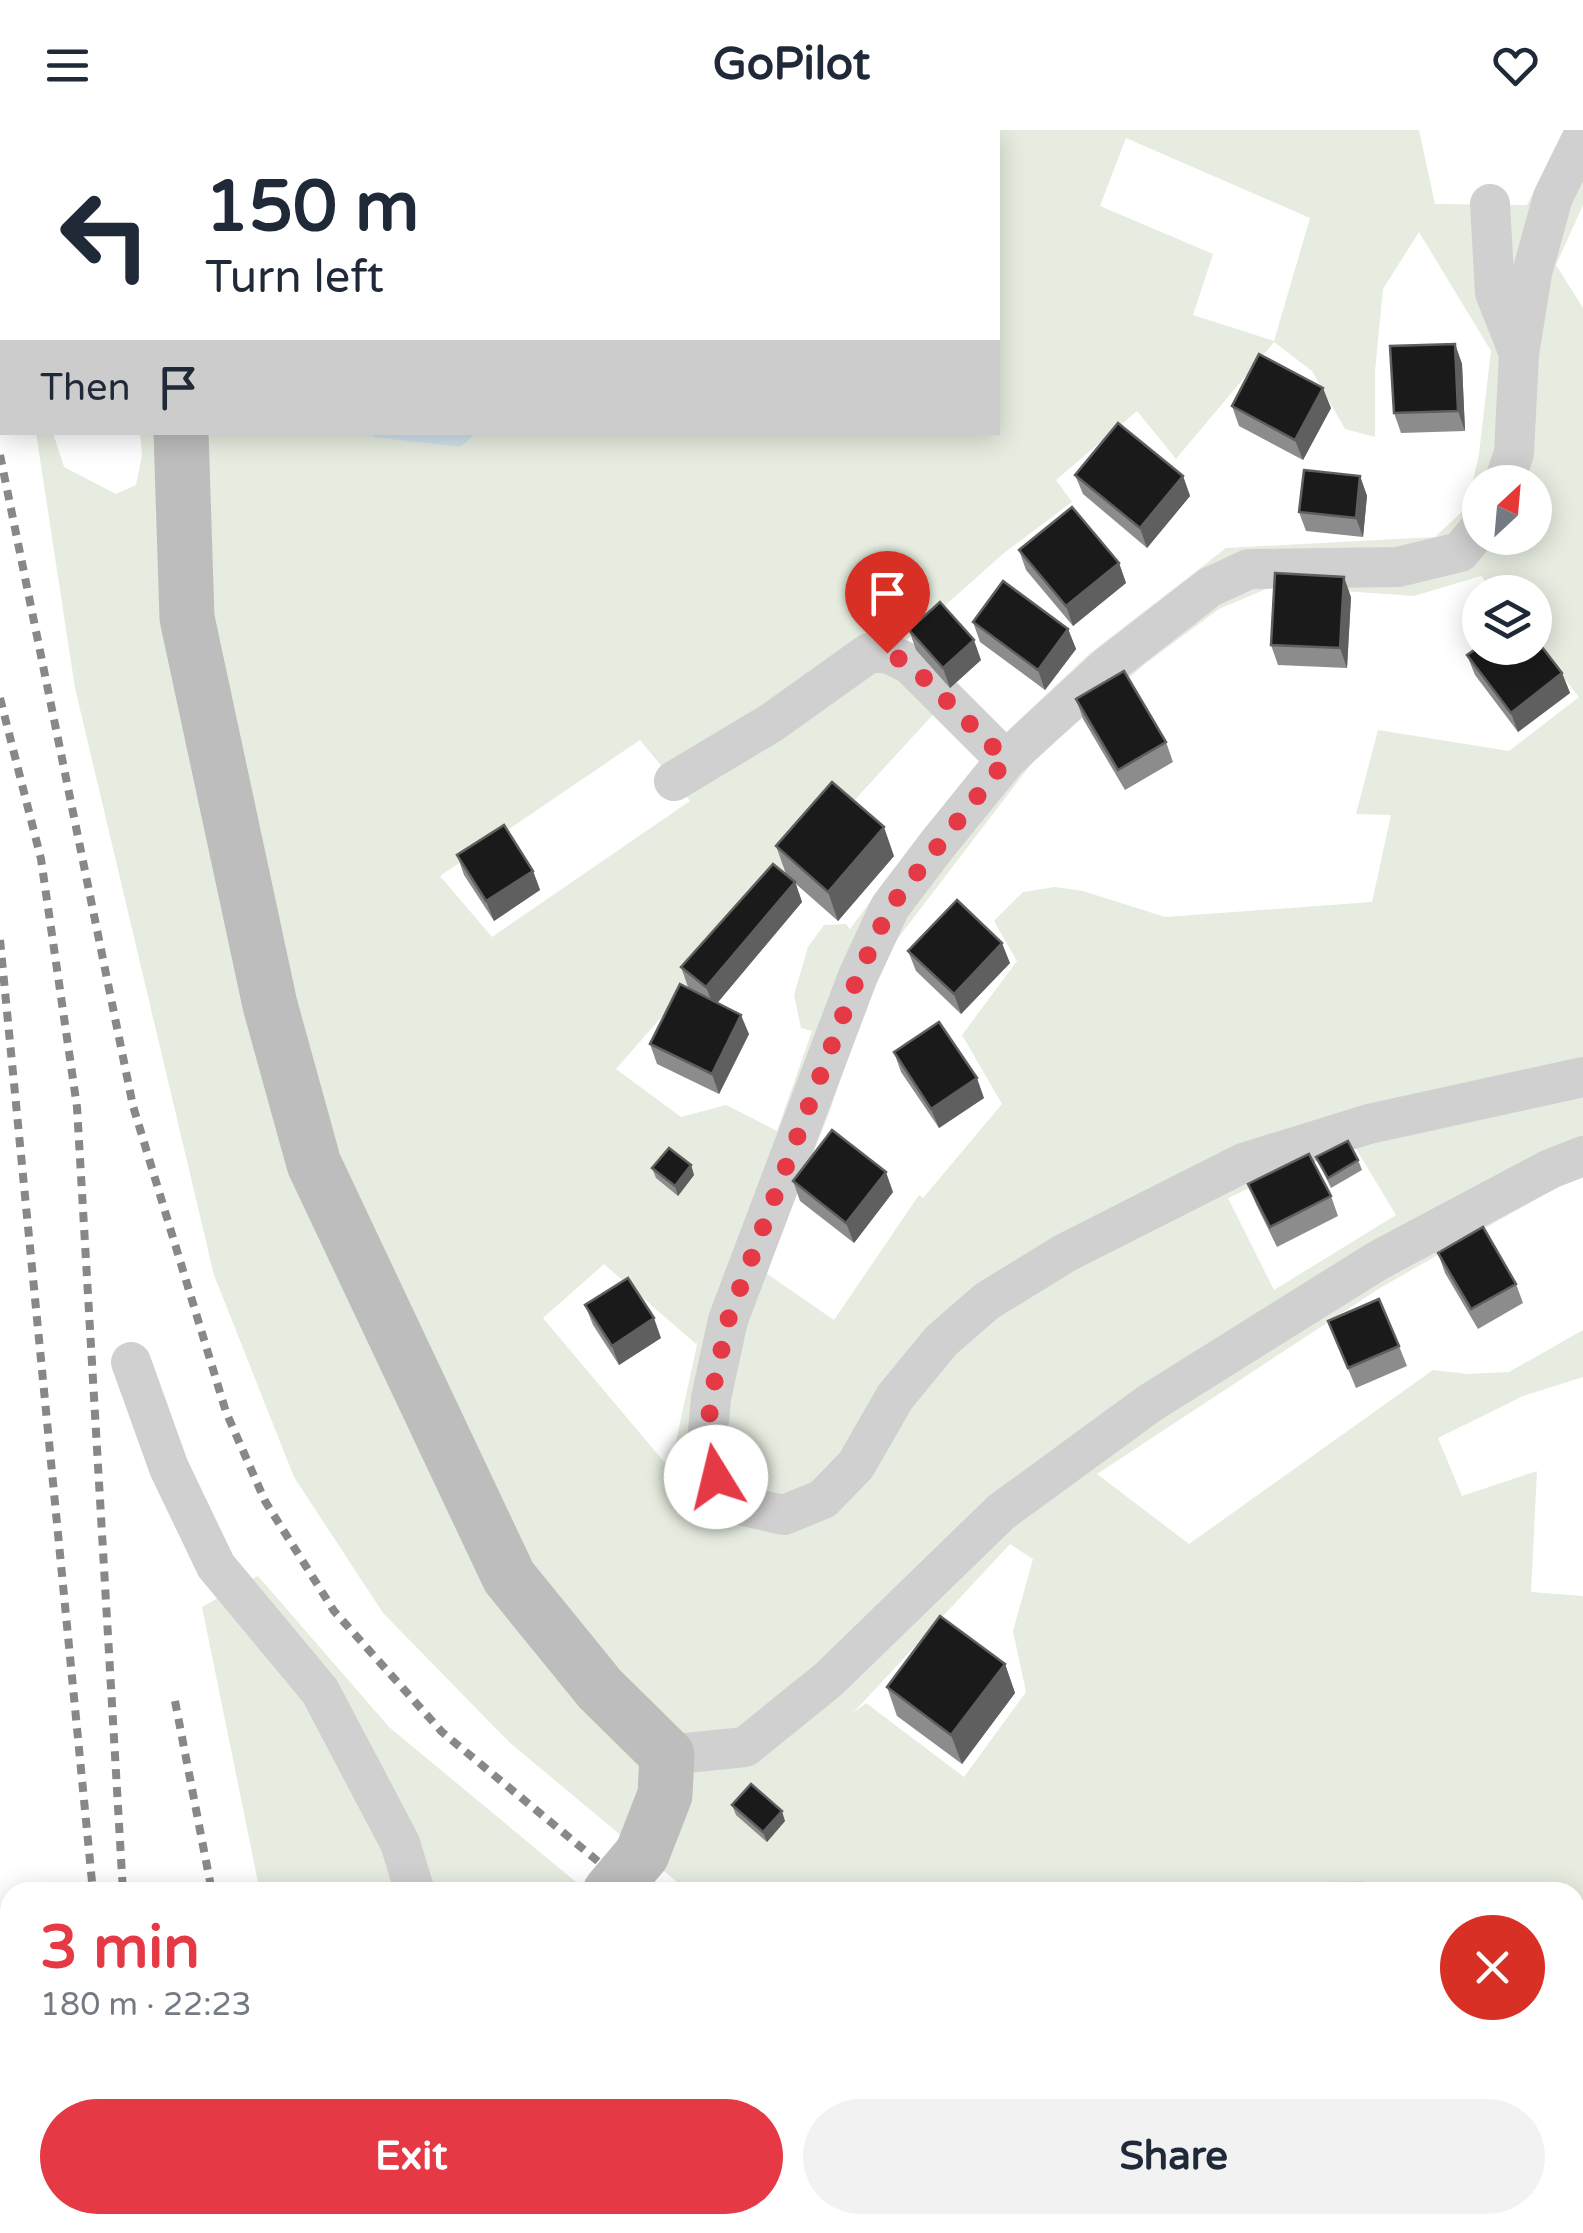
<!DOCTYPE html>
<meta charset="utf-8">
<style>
:root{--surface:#fff;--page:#f2f2f3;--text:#1f2937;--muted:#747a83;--accent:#e63946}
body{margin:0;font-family:"Varela Round",sans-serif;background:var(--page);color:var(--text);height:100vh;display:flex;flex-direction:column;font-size:38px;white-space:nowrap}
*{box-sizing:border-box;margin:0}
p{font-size:32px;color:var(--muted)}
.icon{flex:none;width:55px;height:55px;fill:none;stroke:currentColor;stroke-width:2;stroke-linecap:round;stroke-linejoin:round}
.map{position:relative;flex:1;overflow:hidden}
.sheet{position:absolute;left:0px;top:1752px;width:1585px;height:352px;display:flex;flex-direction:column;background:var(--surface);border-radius:30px 30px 0 0;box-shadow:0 5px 25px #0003}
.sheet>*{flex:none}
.top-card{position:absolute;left:0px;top:0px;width:1000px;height:305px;box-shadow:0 5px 25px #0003;background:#fff;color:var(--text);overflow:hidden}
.needle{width:65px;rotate:26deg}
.buttons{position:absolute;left:1462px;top:335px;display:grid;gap:20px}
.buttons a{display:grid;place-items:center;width:90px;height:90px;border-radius:50%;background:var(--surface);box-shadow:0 5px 25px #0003;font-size:50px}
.pin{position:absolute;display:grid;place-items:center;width:85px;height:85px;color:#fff;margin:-102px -42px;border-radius:50% 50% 50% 0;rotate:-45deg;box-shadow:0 0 10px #0007}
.pin .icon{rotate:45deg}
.me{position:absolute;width:110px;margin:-55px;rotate:351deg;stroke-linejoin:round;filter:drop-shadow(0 0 8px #0008)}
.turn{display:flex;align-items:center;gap:35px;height:210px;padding:0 40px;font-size:45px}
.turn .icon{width:130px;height:130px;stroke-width:2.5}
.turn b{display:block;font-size:70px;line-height:85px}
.then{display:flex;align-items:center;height:95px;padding:0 40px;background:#0003;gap:20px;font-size:38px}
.round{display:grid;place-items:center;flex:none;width:105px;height:105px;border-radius:52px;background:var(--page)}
.head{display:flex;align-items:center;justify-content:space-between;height:170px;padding:0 40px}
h1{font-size:60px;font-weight:700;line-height:75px;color:var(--accent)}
.primary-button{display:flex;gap:20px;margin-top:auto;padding:20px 40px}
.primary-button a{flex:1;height:115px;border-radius:60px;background:var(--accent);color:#fff;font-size:40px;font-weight:700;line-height:115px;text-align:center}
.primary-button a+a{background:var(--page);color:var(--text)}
header{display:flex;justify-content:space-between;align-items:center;height:130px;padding:0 40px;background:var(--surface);font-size:45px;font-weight:700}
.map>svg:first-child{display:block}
.green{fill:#e6ecdf;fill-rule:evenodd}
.water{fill:#cfe2ee}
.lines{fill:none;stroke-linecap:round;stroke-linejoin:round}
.stream{stroke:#cfe2ee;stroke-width:11}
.path{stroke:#cdcdcd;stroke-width:6;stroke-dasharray:5 5;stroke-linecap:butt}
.street{stroke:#d0d0d0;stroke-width:40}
.secondary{stroke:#bdbdbd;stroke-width:55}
.rail{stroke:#888;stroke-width:8;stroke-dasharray:10 8;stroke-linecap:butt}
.secondary-bridge{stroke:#bdbdbd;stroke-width:55}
.wall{fill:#8c8c8c}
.shaded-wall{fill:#5f5f5f}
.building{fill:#1a1a1a;stroke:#5f5f5f;stroke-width:2.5}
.route{stroke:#e63946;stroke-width:18;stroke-dasharray:0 32.4}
</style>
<header><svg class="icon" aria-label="menu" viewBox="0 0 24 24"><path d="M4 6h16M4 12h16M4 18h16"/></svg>GoPilot<svg class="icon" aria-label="heart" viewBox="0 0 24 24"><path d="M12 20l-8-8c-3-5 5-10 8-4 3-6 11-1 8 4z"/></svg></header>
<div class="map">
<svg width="1583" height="2103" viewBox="0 0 1583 2103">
<rect width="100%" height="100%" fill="#fff"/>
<g class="green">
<polygon points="0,0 398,0 2,2 2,152"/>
<path d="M633,0H1419L1435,74L1527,75L1565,0H1583V75L1556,135L1583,178V1045L1566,1052L1380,1158L1097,1344L1189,1414L1433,1240L1468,1244L1509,1242L1583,1200V1247L1523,1266L1438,1308L1462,1366L1537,1341L1531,1462L1583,1466V1856L1575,1850V1762H1396L1362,1751L1283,1752L1220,1762H689L509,1612L383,1483L294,1347L214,1145L75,558L36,303H53L64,337L116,364L136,355L142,325L140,303L998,302V2H632ZM1126,8L1310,88L1274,211L1193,185L1213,124L1100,76ZM1419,102L1491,221L1479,324L1467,377L1435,407L1226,418L1089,524L1000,608L904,512L1004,423L1072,372L1056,350L1137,281L1176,329L1274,212L1312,241L1345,299L1375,307V241L1383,159ZM1480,352H1535V408H1480ZM1481,446L1495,462H1535V512L1579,567L1509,621L1378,600L1356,684L1391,685L1372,772L1165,787L1083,761L1055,757L1023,762L994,791L1017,831L962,905L1002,974L923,1068L919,1065L834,1190L766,1143L829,983L882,829L1035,629L1145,534L1219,479L1273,456L1414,466ZM940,577L987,621L921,703L850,799L846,794L824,795L808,817L794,865L801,898L812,901L777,1001L726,975L681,987L616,939L783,748ZM640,610L690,671L492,807L440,746ZM1355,1017L1396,1085L1274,1160L1228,1068L1301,1034ZM604,1134L696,1214L698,1210L670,1339L543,1188ZM1010,1414L1033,1429L1013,1501L1026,1562L964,1647L866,1573L853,1583Z"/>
<polygon points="258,1446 389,1597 588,1762 260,1762 202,1477"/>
<polygon points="0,1966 10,2095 12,2103 0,2103"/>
<polygon points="299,2095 741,2095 738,2103 300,2103"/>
</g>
<g class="water">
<polygon points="1362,1751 1396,1762 1220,1762 1283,1752"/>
<polygon points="1575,1850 1583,1856 1583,2103 1528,2103 1505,2095 1575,2095"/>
<polygon points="741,2095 1084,2095 1060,2103 738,2103"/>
</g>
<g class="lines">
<g class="stream">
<polyline points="196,0 197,2"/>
<polyline points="666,2 667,0"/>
<polyline points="377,302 459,311 469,302"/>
</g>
<polyline class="path" points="441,2 454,0"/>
<g class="street">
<polyline points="1490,74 1495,163 1518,221"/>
<polyline points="1504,352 1514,323 1519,224 1532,143 1553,67 1583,6"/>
<polyline points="1480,398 1460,422 1398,437 1249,439 1210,457 1108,536 1006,630 937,715 890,777 858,846 728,1190 711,1268 707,1312 716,1347 743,1376 784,1385 823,1369 856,1335 895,1267 941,1211 987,1171 1065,1123 1243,1033 1369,994 1583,947"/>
<polyline points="674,651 771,593 869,523 887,523 910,534 1006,630"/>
<polyline points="131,1232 169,1338 216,1436 320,1561 400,1713 415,1762"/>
<polyline points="667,1625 745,1617 829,1549 1001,1382 1150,1273 1377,1131 1550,1039 1583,1026"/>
</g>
<g class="secondary">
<polyline points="377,2 378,0"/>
<polyline points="181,302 187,488 270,875 314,1034 509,1447 600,1559 667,1625 665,1665 642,1724"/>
<polyline points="451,2095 452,2103"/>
</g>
<g class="rail">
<polyline points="0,325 133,976 226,1282 265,1371 334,1481 442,1602 635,1762"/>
<polyline points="0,568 41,729 77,977 123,1762"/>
<polyline points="0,810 93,1762"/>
<polyline points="175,1571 212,1762"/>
<polyline points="124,2095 125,2103"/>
<polyline points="154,2095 154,2103"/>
<polyline points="276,2095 278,2103"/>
<polyline points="1080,2095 1091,2103"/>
</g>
<polyline class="secondary-bridge" points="610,1762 642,1724"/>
</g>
<g class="wall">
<polygon points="1455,214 1462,234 1465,301 1401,303 1394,283"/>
<polygon points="1232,276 1331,278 1303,330 1239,296"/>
<polygon points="1075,345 1183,346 1190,366 1147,418 1083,364"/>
<polygon points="1360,346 1367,366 1363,407 1306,401 1299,382"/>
<polygon points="1019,420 1119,433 1126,453 1073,496 1026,440"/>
<polygon points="1351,467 1347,538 1278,535 1271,515"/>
<polygon points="973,492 1068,499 1076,519 1045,560 980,512"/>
<polygon points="909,500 981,530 950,558 916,520"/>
<polygon points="1467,525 1562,543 1570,563 1518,602 1475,545"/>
<polygon points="1076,569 1166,612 1173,632 1125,660 1083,589"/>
<polygon points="776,716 894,726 838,791 796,754 802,772 717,873 749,904 719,964 657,934 650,914 692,860 688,857 681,837 786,744"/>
<polygon points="457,725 533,741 540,760 494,791 464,745"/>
<polygon points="908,821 1010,833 961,884 916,841"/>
<polygon points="894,922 984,968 939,998 901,942"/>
<polygon points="1316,1027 1358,1030 1362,1040 1331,1058"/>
<polygon points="691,1035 694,1045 678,1066 656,1048 652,1038"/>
<polygon points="793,1051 893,1062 854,1113 800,1071"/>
<polygon points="1248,1054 1331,1066 1338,1086 1277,1117 1256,1074"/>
<polygon points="1438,1123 1516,1154 1523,1173 1478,1199 1445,1143"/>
<polygon points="585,1175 661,1208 619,1235 593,1195"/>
<polygon points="1328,1191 1399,1216 1407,1236 1356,1258"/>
<polygon points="1005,1534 1015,1563 962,1634 897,1586 887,1557"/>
<polygon points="732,1675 785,1691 767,1712 736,1685"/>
</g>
<g class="shaded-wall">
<polygon points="1455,214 1462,234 1465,301 1458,281"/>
<polygon points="1323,258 1331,278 1303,330 1295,310"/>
<polygon points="1183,346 1190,366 1147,418 1140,398"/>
<polygon points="1360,346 1367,366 1363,407 1356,388"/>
<polygon points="1119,433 1126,453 1073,496 1066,476"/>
<polygon points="1344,447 1351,467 1347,538 1340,518"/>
<polygon points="1068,499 1076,519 1045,560 1038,540"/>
<polygon points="974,510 981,530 950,558 943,538"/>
<polygon points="1562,543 1570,563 1518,602 1511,583"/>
<polygon points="884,697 894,726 838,791 828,762"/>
<polygon points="533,741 540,760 494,791 486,771"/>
<polygon points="795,752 802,772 714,877 706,857"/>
<polygon points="1002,813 1010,833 961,884 954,864"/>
<polygon points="741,885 749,904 719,964 712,944"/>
<polygon points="977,948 984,968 939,998 931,979"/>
<polygon points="691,1035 694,1045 678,1066 675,1056"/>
<polygon points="886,1042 893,1062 854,1113 846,1093"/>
<polygon points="654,1188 661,1208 619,1235 612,1216"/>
<polygon points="1005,1534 1015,1563 962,1634 951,1605"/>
<polygon points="782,1681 785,1691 767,1712 763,1702"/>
</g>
<g class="building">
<polygon points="1455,214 1458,281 1394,283 1390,216"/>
<polygon points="1259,224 1323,258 1295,310 1232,276"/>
<polygon points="1118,293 1183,346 1140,398 1075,345"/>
<polygon points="1304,340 1360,346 1356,388 1299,382"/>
<polygon points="1072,377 1119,433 1066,476 1019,420"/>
<polygon points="1275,443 1344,447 1340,518 1271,515"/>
<polygon points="1003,451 1068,499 1038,540 973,492"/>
<polygon points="940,472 974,510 943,538 909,500"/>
<polygon points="1535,508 1562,543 1511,583 1467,525 1480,516 1480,518 1535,518"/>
<polygon points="1124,541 1166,612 1118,640 1076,569"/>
<polygon points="832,652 884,697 828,762 776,716"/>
<polygon points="504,695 533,741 486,771 457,725"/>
<polygon points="773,734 795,752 706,857 681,837"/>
<polygon points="957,770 1002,813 954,864 908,821"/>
<polygon points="680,854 741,885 712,944 650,914"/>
<polygon points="939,892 977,948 931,979 894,922"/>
<polygon points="832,1000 886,1042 846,1093 793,1051"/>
<polygon points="1348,1011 1358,1030 1328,1048 1316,1027"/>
<polygon points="669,1018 691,1035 675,1056 652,1038"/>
<polygon points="1309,1024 1331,1066 1270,1097 1248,1054"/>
<polygon points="1483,1097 1516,1154 1471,1179 1438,1123"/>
<polygon points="628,1148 654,1188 612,1216 585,1175"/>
<polygon points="1379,1169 1399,1216 1348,1238 1328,1191"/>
<polygon points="940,1486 1005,1534 951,1605 887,1557"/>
<polygon points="751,1654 782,1681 763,1702 732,1675"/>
</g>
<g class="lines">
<polyline class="route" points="716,1347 707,1312 711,1268 728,1190 858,846 890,777 1006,630 910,534 887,523"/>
</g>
</svg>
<div class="buttons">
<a><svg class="needle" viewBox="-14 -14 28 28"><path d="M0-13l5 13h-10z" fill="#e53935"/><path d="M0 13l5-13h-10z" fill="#747a83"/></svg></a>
<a><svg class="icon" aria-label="layers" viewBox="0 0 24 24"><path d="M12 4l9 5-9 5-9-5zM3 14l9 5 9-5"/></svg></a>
</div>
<div class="pin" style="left:887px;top:523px;background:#d93025"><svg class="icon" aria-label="arrive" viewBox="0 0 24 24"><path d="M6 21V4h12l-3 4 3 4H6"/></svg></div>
<svg class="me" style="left:716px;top:1347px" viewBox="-20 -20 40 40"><circle r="19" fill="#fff"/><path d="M0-13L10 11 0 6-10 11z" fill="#e63946"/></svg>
<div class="top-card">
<div class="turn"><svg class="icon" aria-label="left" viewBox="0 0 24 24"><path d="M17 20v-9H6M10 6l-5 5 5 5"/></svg><div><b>150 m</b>Turn left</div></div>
<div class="then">Then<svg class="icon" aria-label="arrive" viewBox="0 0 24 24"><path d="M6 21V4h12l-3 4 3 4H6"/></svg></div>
</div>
<section class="sheet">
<div class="head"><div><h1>3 min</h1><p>180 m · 22:23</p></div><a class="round" style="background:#d93025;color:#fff"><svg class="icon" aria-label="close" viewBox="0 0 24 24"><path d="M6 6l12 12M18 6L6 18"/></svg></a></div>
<div class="primary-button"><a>Exit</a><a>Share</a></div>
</section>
</div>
